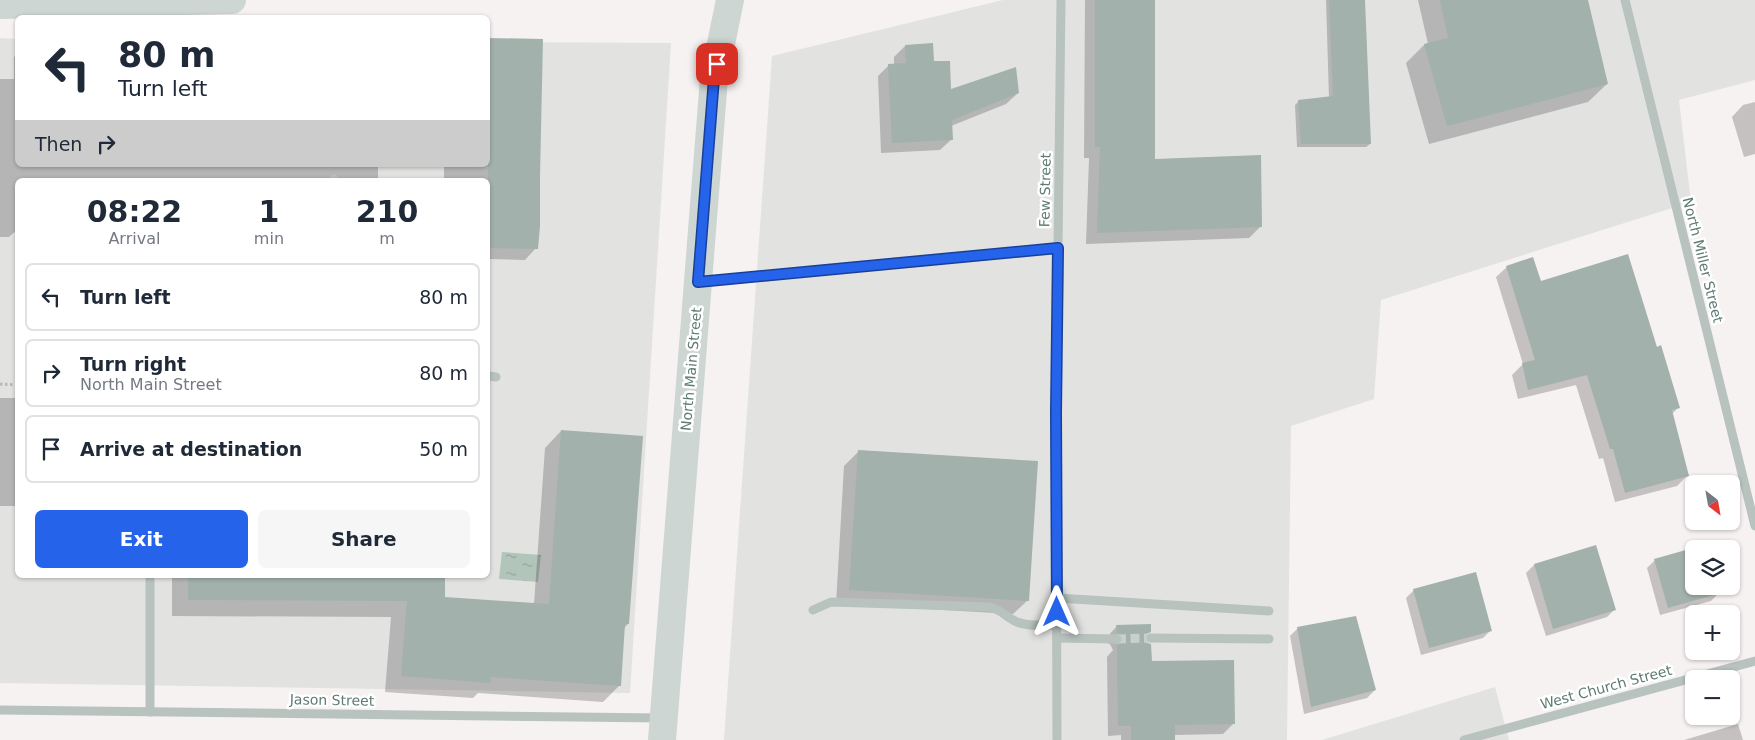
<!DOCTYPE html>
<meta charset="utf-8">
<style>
:root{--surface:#fff;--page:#f6f6f7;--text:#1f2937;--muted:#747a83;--line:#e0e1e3;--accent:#2563eb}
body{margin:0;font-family:"DejaVu Sans",sans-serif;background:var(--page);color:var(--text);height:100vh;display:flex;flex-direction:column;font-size:19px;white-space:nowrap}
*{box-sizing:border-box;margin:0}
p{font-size:16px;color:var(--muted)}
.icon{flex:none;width:28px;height:28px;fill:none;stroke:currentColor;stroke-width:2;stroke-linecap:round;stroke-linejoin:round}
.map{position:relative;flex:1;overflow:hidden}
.drawer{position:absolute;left:15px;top:178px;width:475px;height:400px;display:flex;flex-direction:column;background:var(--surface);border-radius:8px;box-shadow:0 1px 4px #0004}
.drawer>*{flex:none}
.banner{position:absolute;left:15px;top:15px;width:475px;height:152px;border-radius:8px;box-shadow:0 1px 4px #0004;background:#fff;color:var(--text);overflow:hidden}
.needle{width:32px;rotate:149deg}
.tools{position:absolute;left:1685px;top:475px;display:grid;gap:10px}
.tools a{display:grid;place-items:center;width:55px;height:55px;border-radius:8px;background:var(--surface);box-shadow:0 1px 4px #0004;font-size:25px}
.pin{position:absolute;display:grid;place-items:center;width:42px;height:42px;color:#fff;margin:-21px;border-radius:10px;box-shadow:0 2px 8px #0006}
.me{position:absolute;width:55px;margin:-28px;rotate:0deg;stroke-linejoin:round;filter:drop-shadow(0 0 4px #0008)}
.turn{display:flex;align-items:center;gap:18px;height:105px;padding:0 20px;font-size:22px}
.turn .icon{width:65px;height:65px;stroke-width:2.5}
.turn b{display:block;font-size:35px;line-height:42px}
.then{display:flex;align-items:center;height:48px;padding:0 20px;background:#0003;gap:10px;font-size:19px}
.eta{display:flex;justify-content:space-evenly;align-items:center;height:85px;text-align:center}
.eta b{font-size:30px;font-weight:700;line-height:35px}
.cta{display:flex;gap:10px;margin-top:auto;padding:10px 20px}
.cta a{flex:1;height:58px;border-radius:8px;background:var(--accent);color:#fff;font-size:20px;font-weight:700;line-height:58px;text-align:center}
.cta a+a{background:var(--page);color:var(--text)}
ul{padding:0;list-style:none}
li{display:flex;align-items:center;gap:15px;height:68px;margin:0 10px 8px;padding:0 10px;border:2px solid var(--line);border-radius:8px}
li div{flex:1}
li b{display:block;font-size:19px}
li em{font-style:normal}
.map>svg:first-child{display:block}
.built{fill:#e2e3e1;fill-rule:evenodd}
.water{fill:url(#water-ripples)}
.shadow{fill:#0003}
.building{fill:#a2b1ac}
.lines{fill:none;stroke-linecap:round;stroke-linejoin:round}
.minor-tunnel{stroke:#c8cfcc;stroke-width:9;stroke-dasharray:9 4.5;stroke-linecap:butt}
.path{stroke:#b3bab8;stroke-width:3;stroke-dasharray:2.5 2.5;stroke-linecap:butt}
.minor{stroke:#b8c2bf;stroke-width:9}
.major{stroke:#cdd6d3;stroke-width:28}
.route-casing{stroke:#184099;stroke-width:12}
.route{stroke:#2563eb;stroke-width:9}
.labels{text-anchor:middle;stroke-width:5;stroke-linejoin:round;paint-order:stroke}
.street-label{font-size:14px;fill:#5f7c74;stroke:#fff}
</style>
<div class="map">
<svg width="1755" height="740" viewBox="0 0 1755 740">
<defs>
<pattern id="water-ripples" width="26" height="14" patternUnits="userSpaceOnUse" patternTransform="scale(1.25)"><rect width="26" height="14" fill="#b2c5bb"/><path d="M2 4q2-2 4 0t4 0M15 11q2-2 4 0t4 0" fill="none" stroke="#94a59d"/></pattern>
</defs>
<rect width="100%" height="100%" fill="#f5f2f1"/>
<g class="built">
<polygon points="1003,0 1755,0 1755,80 1679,100 1691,202 1381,300 1374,399 1291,426 1287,740 724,740 772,56"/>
<path d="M0,38L17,39L18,165H488V42L671,43L630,693L0,683ZM18,180H488V575H18Z"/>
<polygon points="1495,687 1509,740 1322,740"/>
</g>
<polygon class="water" points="502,552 541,555 538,582 499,579"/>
<g class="shadow">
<polygon points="1085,0 1154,0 1154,160 1261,226 1249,238 1086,244 1089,158 1084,158"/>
<polygon points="1326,0 1364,0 1370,144 1366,147 1297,147 1295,105 1299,101 1329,98"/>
<polygon points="1418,0 1587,0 1607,84 1588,102 1429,144 1406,63 1424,45 1428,44"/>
<polygon points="488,39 542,40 536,248 525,260 488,259 488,180 444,180 444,165 488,165"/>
<polygon points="905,46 933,63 950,91 1018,93 1006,104 951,126 952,139 940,150 881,153 878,76 889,65 894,65 894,57"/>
<polygon points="18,53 18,165 378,165 378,180 18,180 18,229 9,237 0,237 0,79 14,79 14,57"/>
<polygon points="1755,102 1755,154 1744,157 1732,117 1743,105"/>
<polygon points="1507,267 1540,283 1656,348 1679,407 1672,414 1688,475 1677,486 1615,502 1603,458 1599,459 1576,385 1518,399 1512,375 1523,364 1496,277"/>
<rect x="0" y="398" width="18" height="108"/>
<polygon points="561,431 628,624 624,628 620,685 603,702 478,693 473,698 385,692 391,617 172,616 172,575 444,575 444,598 534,604 545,448"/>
<polygon points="858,452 1028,600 1013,614 836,604 844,466"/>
<polygon points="1595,546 1615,609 1607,617 1546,636 1526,573 1534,565"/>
<polygon points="1655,560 1694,586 1719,593 1711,601 1660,615 1647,568"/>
<polygon points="1414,590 1491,630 1483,638 1421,655 1406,598"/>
<polygon points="1117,626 1149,631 1144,637 1151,662 1233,724 1223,734 1173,735 1173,740 1121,740 1121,735 1108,736 1107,657 1113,650 1110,644 1107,643 1107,637"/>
<polygon points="1298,628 1375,690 1367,698 1304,714 1290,636"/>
<polygon points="1738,724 1743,740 1684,740"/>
</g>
<g class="building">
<polygon points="1095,0 1155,0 1155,159 1261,155 1262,227 1097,233 1100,147 1095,147"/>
<polygon points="1329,0 1365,0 1371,144 1301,144 1298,100 1333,96"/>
<polygon points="1440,0 1588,0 1608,84 1447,126 1424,44 1448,38"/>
<polygon points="488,38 543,39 540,176 540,226 538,249 488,248"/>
<polygon points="933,43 934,61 950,61 951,89 1016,67 1019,93 952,120 953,140 892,143 888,64 906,63 905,45"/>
<polygon points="1628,254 1657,347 1661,345 1680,408 1672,410 1689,476 1625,493 1613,449 1610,449 1587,375 1528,390 1522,363 1535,360 1506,266 1533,257 1541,281"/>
<polygon points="561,430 643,436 629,624 625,624 621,686 491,677 491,683 401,676 407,601 188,600 188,575 445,575 445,597 549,604"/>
<polygon points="858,450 1038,461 1029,601 849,590"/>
<polygon points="1707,544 1708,549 1694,549 1694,586 1719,586 1721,593 1668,608 1654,559"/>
<polygon points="1596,545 1616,610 1553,629 1534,564"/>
<polygon points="1476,572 1492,631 1429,648 1413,589"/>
<polygon points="1356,616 1376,690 1311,707 1297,627"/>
<polygon points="1151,624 1151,632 1146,634 1145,638 1147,643 1151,644 1152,661 1234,660 1235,724 1175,725 1175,740 1131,740 1131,726 1118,726 1117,645 1122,643 1123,639 1121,634 1117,633 1116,625"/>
</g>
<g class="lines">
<polyline class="minor-tunnel" points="1117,639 1151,638"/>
<polyline class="path" points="0,384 18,385"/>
<g class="minor">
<polyline points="1625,0 1755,526"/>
<polyline points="334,179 334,180"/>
<polyline points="701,282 1058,248"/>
<polyline points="488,376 496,377"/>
<polyline points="1057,598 1269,611"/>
<path d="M813,610L831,602L990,607C1002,610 1007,618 1017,622C1029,627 1045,625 1057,625"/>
<polyline points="1057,638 1117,639"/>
<polyline points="1151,638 1269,639"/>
<polyline points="0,710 662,718"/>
<polyline points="150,712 150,575"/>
<polyline points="1057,740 1056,413 1061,0"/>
<polyline points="1464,740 1755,661"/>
</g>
<g class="major">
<polyline points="0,5 232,0"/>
<polyline points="662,740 714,78 730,0"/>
</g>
</g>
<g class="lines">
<g class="route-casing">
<polyline id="route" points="717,64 714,78 698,282 1058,248 1056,413 1057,612"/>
</g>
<use href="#route" class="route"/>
</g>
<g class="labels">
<g class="street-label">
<text transform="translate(1045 190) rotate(-89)" y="5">Few Street</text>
<text transform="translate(1703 260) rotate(76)" y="5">North Miller Street</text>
<text transform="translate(691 369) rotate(-85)" y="5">North Main Street</text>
<text transform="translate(1606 687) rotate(-15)" y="5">West Church Street</text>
<text transform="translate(332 700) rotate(1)" y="5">Jason Street</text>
</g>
</g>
</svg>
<div class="tools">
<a><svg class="needle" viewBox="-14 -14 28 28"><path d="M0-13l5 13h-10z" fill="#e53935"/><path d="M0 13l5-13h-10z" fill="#747a83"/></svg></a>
<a><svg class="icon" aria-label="layers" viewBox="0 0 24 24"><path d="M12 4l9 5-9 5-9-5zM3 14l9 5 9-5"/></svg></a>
<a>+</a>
<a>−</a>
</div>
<div class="pin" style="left:717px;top:64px;background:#d93025"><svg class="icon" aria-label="arrive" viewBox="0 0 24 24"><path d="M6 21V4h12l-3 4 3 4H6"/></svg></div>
<svg class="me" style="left:1057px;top:612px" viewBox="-20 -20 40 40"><path d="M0-17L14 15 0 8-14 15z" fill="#2563eb" stroke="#fff" stroke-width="4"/></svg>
<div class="banner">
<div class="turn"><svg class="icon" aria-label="left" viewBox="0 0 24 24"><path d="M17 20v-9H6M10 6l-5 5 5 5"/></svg><div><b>80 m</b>Turn left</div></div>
<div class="then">Then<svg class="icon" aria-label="right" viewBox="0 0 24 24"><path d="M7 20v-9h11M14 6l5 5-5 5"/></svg></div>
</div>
<section class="drawer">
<div class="eta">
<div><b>08:22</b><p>Arrival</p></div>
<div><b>1</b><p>min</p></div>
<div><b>210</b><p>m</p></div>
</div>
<ul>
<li><svg class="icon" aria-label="left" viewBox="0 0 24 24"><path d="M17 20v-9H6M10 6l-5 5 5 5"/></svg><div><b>Turn left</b></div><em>80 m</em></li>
<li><svg class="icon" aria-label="right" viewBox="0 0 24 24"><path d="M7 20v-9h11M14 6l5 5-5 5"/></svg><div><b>Turn right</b><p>North Main Street</p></div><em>80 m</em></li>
<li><svg class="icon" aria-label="arrive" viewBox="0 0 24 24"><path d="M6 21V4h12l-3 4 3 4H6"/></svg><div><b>Arrive at destination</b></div><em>50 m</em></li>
</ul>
<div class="cta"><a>Exit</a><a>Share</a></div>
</section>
</div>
